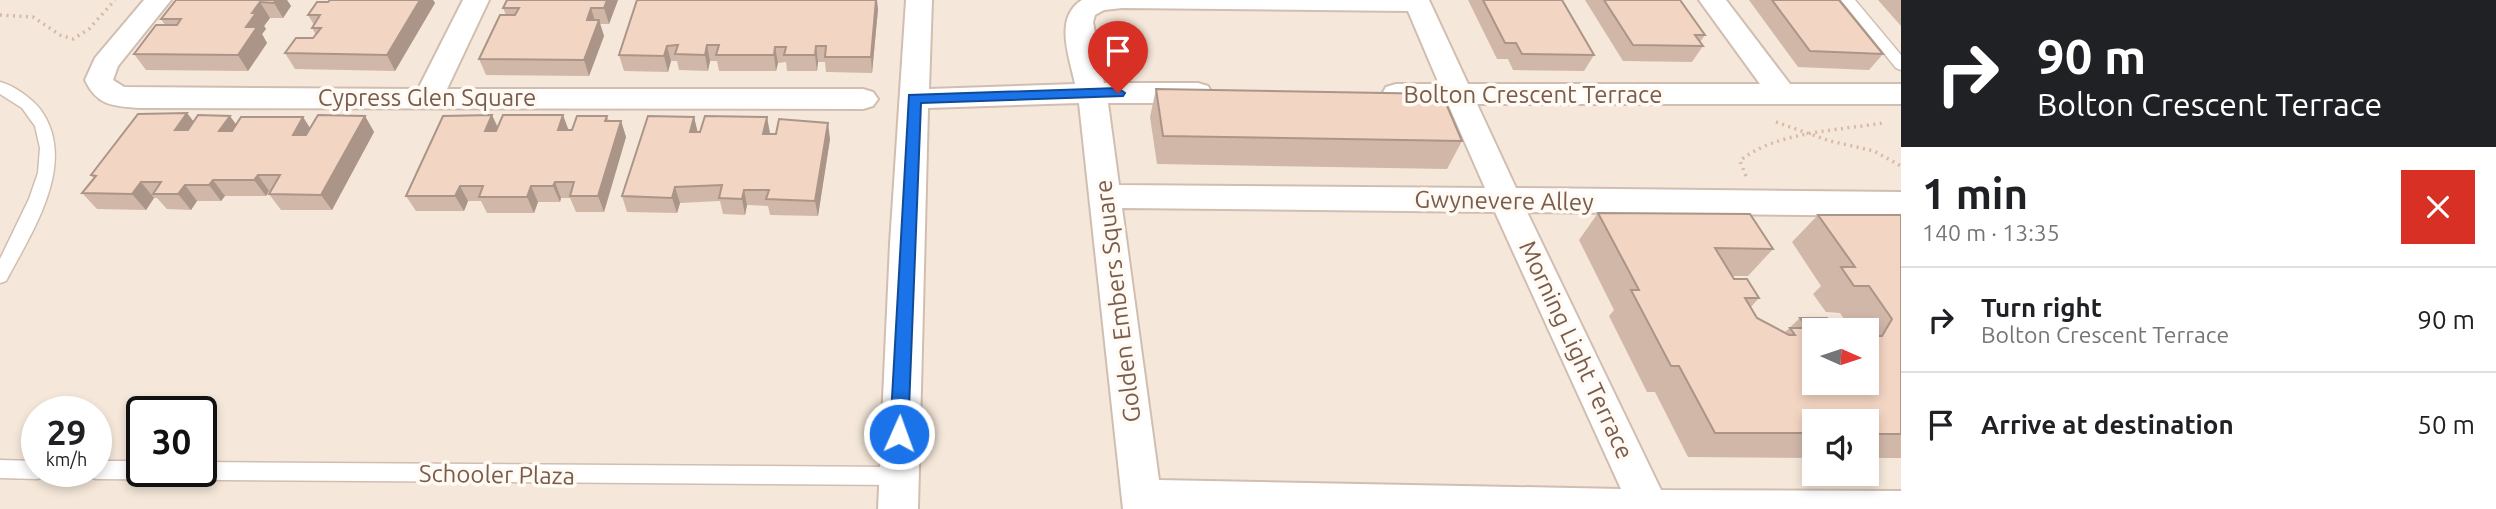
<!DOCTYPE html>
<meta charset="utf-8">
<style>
:root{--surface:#fff;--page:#f6f6f6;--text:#202124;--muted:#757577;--line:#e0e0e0}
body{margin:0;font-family:Ubuntu,sans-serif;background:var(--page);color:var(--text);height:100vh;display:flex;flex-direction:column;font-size:26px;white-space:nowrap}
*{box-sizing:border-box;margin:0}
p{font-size:23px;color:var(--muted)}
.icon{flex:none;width:38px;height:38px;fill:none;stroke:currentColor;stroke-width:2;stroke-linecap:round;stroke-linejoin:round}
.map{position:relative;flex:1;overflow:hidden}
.side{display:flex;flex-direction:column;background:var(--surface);width:595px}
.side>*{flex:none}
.hud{background:#202124;color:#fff;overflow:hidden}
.needle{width:46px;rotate:93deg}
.fabs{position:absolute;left:1802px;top:318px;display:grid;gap:14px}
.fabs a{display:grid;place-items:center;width:77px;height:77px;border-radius:0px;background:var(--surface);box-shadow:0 4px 10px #0003;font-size:35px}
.speed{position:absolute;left:21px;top:396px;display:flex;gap:14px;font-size:35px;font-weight:700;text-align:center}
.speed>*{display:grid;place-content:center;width:91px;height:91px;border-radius:50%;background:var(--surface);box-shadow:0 4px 10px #0003;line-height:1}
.speed small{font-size:18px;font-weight:400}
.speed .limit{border:4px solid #111;border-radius:10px;background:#fff;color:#111}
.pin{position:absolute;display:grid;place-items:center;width:60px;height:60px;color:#fff;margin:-72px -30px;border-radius:50% 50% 50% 0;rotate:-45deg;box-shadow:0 0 7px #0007}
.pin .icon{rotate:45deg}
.me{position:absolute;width:77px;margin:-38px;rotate:2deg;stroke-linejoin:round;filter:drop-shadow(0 0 5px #0008)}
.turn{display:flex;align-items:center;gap:24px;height:147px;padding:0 21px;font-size:32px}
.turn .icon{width:91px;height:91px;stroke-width:2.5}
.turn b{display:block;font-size:49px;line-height:60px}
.round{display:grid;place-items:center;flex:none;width:74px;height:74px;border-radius:0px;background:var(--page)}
.summary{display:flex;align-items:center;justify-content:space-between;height:119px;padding:0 21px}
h1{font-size:42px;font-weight:700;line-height:52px}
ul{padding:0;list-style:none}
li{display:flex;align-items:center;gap:21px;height:105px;padding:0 21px;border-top:2px solid var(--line)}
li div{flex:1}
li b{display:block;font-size:26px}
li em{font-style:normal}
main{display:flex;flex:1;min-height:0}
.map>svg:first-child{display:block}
.residential{fill:#f5e8da;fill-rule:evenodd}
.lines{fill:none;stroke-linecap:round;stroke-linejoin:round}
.service-casing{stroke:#d1beb0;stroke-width:3}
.minor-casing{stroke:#d1beb0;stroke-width:4}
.path{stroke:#d9b8a5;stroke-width:3.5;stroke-dasharray:2 4.5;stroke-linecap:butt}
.service{fill:#fff;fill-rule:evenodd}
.minor{fill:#fff;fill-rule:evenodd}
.wall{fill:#d1b7a8}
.shaded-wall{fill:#aa9588}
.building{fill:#f3d5c3;stroke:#aa9588;stroke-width:2;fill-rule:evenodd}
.route{fill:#1a73e8;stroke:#114b97;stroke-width:2}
.labels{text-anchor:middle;stroke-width:7;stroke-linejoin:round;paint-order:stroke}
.street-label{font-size:24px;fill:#7a5c4d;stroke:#fffaf3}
</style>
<main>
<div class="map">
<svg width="1901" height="509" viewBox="0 0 1901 509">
<rect width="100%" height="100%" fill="#fdf6ec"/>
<path class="residential" d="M0,0H1901V509H0ZM1815,331H1867V383H1815ZM37,411H96V471H37ZM142,411H201V471H142ZM1815,422H1867V474H1815Z"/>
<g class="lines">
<g class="service-casing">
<g id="service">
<polygon points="1841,0 1855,0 1901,55 1901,70 1896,68"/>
<path d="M0,82C15,86 31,98 40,109C79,162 32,232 6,281L0,283V259L29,199L38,173L40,148L35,126L22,108L0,94Z"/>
<polygon points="0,460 37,461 37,471 47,471 44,477 37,479 0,478"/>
<polygon points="96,461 142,461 142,471 201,471 201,462 897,467 904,469 907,476 904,483 897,485 96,479 89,477 86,471 96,471"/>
</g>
</g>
<g class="minor-casing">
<g id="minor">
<path d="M144,0H171L118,66L113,80L124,87L418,89L463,0H489L447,89H863L873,92L878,99L873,106L863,109L140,108C113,106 97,106 85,80L95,58Z"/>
<path d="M906,0H932L929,89L1075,84C1070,58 1053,18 1082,0H1429L1468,84H1760L1699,0H1726L1790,84H1901V104H1477L1516,188L1901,192V216L1527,212L1661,490L1901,491V509H1123L1079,103L928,108L918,509H878L890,244ZM1122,8L1408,11L1439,84H1396L1386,87L1382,94L1386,101L1396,104H1448L1485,188L1119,185L1108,103H1198L1208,100L1212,93L1208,86L1198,83H1104L1093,22L1095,15L1104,10ZM1122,208L1495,212L1621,489L1159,480Z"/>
</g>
</g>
<g class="path">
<polyline points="0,15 33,17 60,35 73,39 89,29 115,0"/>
<polyline points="1776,122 1830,141 1874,151 1901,166"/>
<path d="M1746,176L1740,161C1773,132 1841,130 1883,123"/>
</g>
<use href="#service" class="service"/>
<use href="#minor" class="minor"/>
</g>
<g class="wall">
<polygon points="176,0 287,0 291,6 283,18 270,18 264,26 266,29 262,34 267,43 248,71 146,70 134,54 165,25 161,19"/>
<polygon points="330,0 433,0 435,3 395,71 295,69 285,53 313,38 316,35 312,28 314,25 308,15"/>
<polygon points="618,0 609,24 600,24 604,36 589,76 486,75 479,59 506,15 503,8"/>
<polygon points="637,0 878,9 872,73 826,72 825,62 818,62 817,71 787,71 786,62 778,63 776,71 719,71 717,61 710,61 708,71 679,70 677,61 671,61 668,72 624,71 619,55"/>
<polygon points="1468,0 1562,0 1594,55 1584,71 1513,70 1508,59 1497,59"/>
<polygon points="1585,0 1680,0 1705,35 1700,42 1703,46 1692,62 1623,61"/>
<polygon points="1749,0 1839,0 1883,54 1869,70 1798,67"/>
<polygon points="1878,0 1901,0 1901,26"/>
<polygon points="1156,89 1462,141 1447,169 1157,164 1150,117"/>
<polygon points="187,113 194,122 236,125 303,117 310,128 365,116 374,132 332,210 281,210 269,194 271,191 269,191 266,196 225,196 221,201 197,201 191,210 167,209 157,198 154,198 146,210 97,209 82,193 94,178 91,175"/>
<polygon points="492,115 498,127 572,130 607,116 609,121 621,121 626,137 604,212 576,212 570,198 561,198 560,202 538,202 534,213 487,213 481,201 468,201 464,211 416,211 406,196"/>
<polygon points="694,117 697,132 767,117 769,134 830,139 818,216 770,215 768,206 747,205 745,215 723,214 720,201 680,203 677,213 627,212 622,196"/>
<polygon points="1598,213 1773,249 1748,276 1732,276 1734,279 1759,298 1751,307 1757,318 1784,333 1800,318 1835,329 1851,329 1840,313 1826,312 1813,294 1821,286 1792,242 1818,215 1901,215 1901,458 1867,458 1867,422 1815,422 1815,458 1688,457 1655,392 1647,392 1609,316 1614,310 1579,240"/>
</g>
<g class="shaded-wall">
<polygon points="275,0 287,0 291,6 283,18 274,3"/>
<polygon points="420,0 433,0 435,3 395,71 387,55"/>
<polygon points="607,0 618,0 609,24 604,8"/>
<polygon points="876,0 877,0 878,9 872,73 871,57"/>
<polygon points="260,2 270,18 264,26 266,29 262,34 267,43 248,71 238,55 246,27 252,13"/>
<polygon points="591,8 596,24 587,20"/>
<polygon points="599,20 604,36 589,76 584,60"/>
<polygon points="707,45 710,61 708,71 705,55"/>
<polygon points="667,46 671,61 668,72 664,56"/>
<polygon points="816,46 818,62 817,71 815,55"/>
<polygon points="775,47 778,63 776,71 774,55"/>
<polygon points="187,113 199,129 187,146 175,130"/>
<polygon points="492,115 499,131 485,131"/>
<polygon points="563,115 569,131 558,130"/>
<polygon points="230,116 241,131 219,131"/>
<polygon points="365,116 374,132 332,210 321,195"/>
<polygon points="303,117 313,133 303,151 293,135"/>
<polygon points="694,117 698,133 690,132"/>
<polygon points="767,117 770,133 766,150 763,134"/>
<polygon points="621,121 626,137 604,212 598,196"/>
<polygon points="828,123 830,139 818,216 815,201"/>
<polygon points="258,175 269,191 266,196 254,180"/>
<polygon points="213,180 225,196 221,201 209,185"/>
<polygon points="141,182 154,198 146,210 132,194"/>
<polygon points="555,182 561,198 560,202 553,186"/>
<polygon points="185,185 197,201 191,210 178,194"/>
<polygon points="460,186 468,201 464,211 455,196"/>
<polygon points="531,186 538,202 534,213 527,197"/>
<polygon points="675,187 680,203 677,213 672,198"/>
<polygon points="744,190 747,205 745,215 742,199"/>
</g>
<g class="building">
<polygon points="176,0 275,0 274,3 260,2 252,13 256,13 246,27 257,27 238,55 134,54 156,25 177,25 181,19 161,19"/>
<polygon points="330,0 420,0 387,55 285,53 296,38 313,38 321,28 312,28 320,15 308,15 317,2 328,2"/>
<polygon points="507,0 607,0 604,8 591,8 587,20 599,20 584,60 479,59 500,15 515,15 519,8 503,8"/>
<polygon points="637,0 876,0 871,57 825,57 826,46 816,46 815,55 784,55 786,47 775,47 774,55 716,55 719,45 707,45 705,55 675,54 678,45 667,46 664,56 619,55"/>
<polygon points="1483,0 1562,0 1594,55 1522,54 1516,43 1505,43"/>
<polygon points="1604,0 1680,0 1705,35 1695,35 1703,46 1633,45"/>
<polygon points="1772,0 1839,0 1883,54 1810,51"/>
<polygon points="1156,89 1442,94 1462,141 1163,136"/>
<polygon points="187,113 175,130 188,130 198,115 230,116 219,131 232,131 241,117 303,117 293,135 306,135 318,115 365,116 321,195 269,194 280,175 258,175 254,180 213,180 209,185 185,185 178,194 153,194 161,182 141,182 132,194 82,193 96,176 91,175 138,114"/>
<polygon points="492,115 485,131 496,131 503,115 563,115 558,130 572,130 577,116 607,116 605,121 621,121 598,196 570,196 574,182 555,182 553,186 531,186 527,197 479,197 483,186 460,186 455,196 406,196 443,116"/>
<polygon points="648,116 694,117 690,132 700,132 705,116 767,117 763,134 776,134 779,119 828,123 815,201 766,199 769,190 744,190 742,199 719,198 722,185 675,187 672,198 622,196"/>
<path d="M1598,213L1750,214L1773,249L1715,248L1734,279H1747L1759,298H1745L1757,318L1789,335H1795L1790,328H1807L1800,318H1827L1835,329H1872L1877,336H1882L1892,319L1869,286H1854L1841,267H1855L1818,215H1901V434H1867V422H1815V433H1715L1679,366H1671L1631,290H1639ZM1815,331H1867V383H1815Z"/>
</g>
<polygon class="route" points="1118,88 1125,93 1123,96 921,103 908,434 905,439 899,442 892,439 890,434 909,95"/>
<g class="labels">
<g class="street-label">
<text x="1533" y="103">Bolton Crescent Terrace</text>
<text x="427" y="106">Cypress Glen Square</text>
<text transform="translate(1504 201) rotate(1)" y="8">Gwynevere Alley</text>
<text transform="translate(1118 301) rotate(-97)" y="8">Golden Embers Square</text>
<text transform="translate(1576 350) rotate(65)" y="8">Morning Light Terrace</text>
<text transform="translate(497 475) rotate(1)" y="8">Schooler Plaza</text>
</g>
</g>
</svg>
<div class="fabs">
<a><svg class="needle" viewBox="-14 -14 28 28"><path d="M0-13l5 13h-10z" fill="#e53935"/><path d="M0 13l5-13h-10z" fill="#757577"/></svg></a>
<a><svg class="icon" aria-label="sound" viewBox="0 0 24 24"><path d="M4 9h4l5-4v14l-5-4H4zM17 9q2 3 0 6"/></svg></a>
</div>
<div class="speed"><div>29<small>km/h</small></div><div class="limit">30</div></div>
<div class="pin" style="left:1118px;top:93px;background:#d93025"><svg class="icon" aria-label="arrive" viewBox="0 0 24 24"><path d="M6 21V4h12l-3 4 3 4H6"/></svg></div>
<svg class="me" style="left:899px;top:434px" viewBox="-20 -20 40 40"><circle r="17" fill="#1a73e8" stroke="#fff" stroke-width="3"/><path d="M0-11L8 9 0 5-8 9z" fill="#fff"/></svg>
</div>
<section class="side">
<div class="hud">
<div class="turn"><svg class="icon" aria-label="right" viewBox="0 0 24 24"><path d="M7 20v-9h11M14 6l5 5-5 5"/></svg><div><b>90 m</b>Bolton Crescent Terrace</div></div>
</div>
<div class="summary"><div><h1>1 min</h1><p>140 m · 13:35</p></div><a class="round" style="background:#d93025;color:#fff"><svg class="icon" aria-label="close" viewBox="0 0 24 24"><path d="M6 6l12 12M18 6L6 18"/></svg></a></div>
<ul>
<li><svg class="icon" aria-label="right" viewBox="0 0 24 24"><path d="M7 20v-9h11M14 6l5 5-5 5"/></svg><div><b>Turn right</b><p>Bolton Crescent Terrace</p></div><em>90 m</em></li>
<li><svg class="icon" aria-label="arrive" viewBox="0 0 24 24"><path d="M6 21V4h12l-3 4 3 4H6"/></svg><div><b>Arrive at destination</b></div><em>50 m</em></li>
</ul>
</section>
</main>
